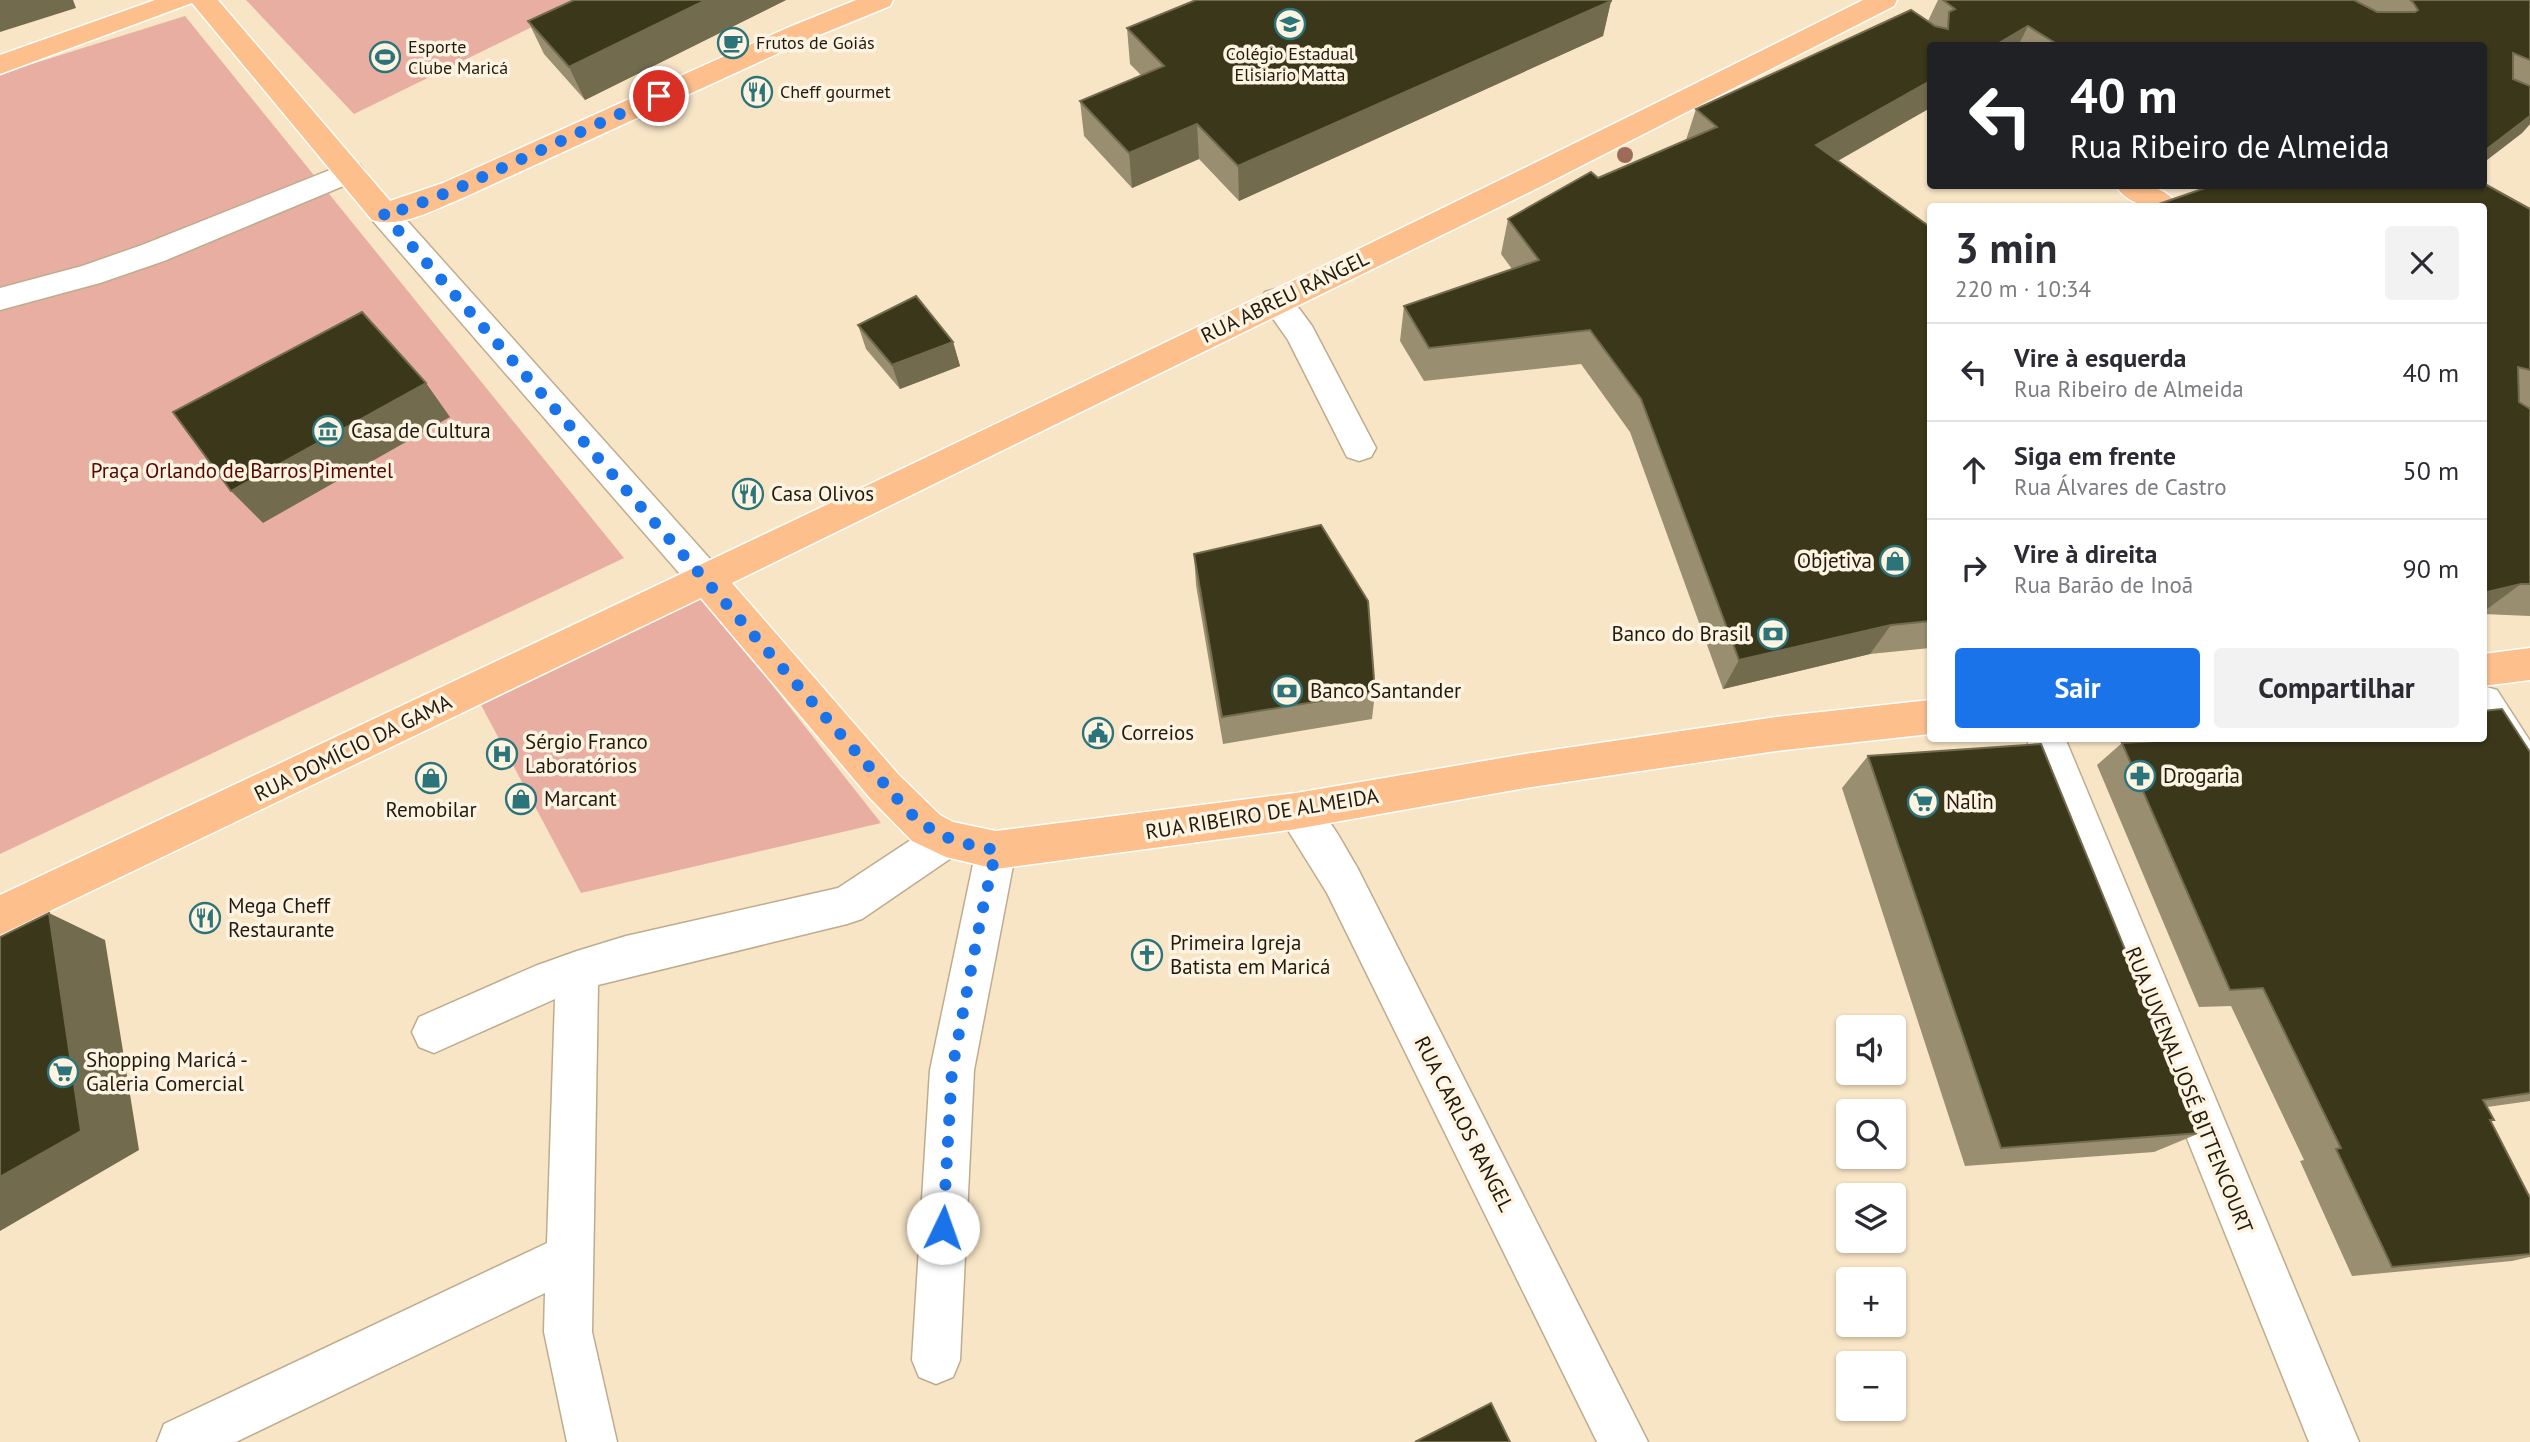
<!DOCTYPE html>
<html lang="pt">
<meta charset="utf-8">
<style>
:root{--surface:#fff;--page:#f2f2f3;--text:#2b2b33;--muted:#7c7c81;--line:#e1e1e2;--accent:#1a73e8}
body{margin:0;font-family:"PT Sans",sans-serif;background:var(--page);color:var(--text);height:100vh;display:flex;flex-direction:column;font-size:26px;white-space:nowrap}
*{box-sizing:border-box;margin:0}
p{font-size:23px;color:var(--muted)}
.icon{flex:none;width:38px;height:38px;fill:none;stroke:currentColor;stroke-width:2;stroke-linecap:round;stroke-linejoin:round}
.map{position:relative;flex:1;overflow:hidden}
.drawer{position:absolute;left:1927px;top:203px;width:560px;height:539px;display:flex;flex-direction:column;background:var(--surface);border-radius:7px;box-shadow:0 2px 5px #0004}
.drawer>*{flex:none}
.banner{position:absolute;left:1927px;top:42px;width:560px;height:147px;border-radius:7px;box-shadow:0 2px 5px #0004;background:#202124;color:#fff;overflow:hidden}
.controls{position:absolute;left:1836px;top:1015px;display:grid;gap:14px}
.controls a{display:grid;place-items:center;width:70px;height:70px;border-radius:7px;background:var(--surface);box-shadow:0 2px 5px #0004;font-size:35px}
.pin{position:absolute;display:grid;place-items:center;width:60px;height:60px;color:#fff;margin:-30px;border:4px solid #fff;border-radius:50%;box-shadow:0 2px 7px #0007}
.me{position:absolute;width:77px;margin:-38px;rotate:3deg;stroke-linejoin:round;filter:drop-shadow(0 0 5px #0008)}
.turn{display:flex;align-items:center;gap:24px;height:147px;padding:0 28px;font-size:32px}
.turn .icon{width:91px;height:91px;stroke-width:2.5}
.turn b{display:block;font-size:49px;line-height:60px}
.round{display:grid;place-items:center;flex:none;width:74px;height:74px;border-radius:7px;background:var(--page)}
.head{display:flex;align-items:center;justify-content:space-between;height:119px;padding:0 28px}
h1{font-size:42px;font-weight:700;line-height:52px}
.primary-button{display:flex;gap:14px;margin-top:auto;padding:14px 28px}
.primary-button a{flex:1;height:80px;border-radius:7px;background:var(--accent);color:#fff;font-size:28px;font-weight:700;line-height:80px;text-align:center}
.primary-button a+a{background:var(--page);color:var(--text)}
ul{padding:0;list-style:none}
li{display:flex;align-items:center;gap:21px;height:98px;padding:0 28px;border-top:2px solid var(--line)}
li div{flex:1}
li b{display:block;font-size:26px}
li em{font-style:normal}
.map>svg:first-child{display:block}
.green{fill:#e9aea2}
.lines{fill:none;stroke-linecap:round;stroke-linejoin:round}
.minor-casing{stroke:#beac8e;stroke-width:3}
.major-casing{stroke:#fff;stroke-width:3}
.minor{fill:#fff;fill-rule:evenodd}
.major{fill:#fdbf8c;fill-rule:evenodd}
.tree{fill:#9f6b59}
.wall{fill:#998e70}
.shaded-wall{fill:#736b4e}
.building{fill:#3a371a;stroke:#736b4e;stroke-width:2}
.route{stroke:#1a73e8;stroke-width:12;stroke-dasharray:0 21.6}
.labels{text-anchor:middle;stroke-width:7;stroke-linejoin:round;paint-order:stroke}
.far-poi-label{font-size:18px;fill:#211a0f;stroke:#fff3e1;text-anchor:start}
.street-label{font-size:21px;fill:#211a0f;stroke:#fff3e1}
.poi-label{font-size:21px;fill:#211a0f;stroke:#fff3e1;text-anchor:start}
.park-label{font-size:21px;fill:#560800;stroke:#fff3e1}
</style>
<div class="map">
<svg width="2530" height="1442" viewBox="0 0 2530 1442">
<rect width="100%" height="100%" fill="#f8e5c6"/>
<g class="green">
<polygon points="246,0 587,0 354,114"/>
<polygon points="185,16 624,558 0,854 0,74"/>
<polygon points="702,596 881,823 581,893 481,705"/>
</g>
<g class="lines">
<g class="minor-casing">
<g id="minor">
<polygon points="350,162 360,165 365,172 360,179 164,261 100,283 0,310 0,288 82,266 142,245"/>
<polygon points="383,203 394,206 719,569 724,579 719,589 706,594 693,589 372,220 368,213 372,206"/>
<polygon points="1276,289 1287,292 1312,326 1376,448 1371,457 1359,461 1347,457 1288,340 1260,300 1265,292"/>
<polygon points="2483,686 2497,690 2530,741 2530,791 2516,786 2483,735"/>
<polygon points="2026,738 2065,738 2359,1442 2309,1442"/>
<path d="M1296,793C1325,804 1341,841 1357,867L1648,1442H1597L1327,893L1276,811L1282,798Z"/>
<polygon points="946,821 960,826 966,839 960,852 862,919 847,924 598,985 592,1332 617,1442 567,1442 544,1332 545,1293 236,1442 157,1442 164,1424 547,1243 555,999 434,1053 419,1047 412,1032 419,1017 535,966 577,951 626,936 838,888 932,826"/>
<polygon points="996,831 1010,837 1016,850 974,1070 960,1360 953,1377 936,1384 919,1377 912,1360 930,1070 976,850 982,837"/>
</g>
</g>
<g class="major-casing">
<g id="major">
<path d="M155,0H218L390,201L443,183L787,28L856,0H893L890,6L807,40L465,197C437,208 402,229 372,220L192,3L0,74V55Z"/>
<path d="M1863,0H1897L1894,6L1540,187L732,583L898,774L940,815L953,822L996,831L1296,793L1525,754L1776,717L1930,700V734L1776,751L1525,788L1296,829L996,869L946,857L912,841L870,798L701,598L0,935V895C623,602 1247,309 1863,0Z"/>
<path d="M2116,186C2139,184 2165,184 2178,206C2155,208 2130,208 2116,186Z"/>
<polygon points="2530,648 2530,680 2483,686 2483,654"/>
</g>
</g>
<use href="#minor" class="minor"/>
<use href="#major" class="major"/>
</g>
<circle class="tree" cx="1625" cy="155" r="8"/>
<g class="wall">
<polygon points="574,0 786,0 585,100 544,54 528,21"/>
<polygon points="1938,0 2530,0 2530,124 2522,133 2483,163 2483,46 1930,46 1930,108 1838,161 1930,227 1930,648 1870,654 1723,689 1630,432 1581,364 1424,381 1400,341 1404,306 1512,269 1501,254 1508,219 1686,140 1696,109 1928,21"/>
<polygon points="1611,1 1603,36 1239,201 1199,159 1132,188 1084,136 1080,101 1141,75 1130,64 1127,28"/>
<polygon points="2205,186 2483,186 2530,209 2530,616 2483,614 2483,206 2207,187"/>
<polygon points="858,325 953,342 960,366 900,389 866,349"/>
<polygon points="1194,554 1375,692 1372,719 1223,744 1196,585"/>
<polygon points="2122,743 2530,752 2530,1101 2487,1107 2494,1120 2490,1121 2530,1198 2530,1257 2512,1261 2352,1276 2300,1161 2304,1160 2231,1006 2199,1007 2097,765"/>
<polygon points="1868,756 2200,1133 2154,1152 1965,1166 1842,788"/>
</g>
<g class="shaded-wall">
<polygon points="0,0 73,0 76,8 0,32"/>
<polygon points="706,0 786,0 585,100 569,67"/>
<polygon points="1611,1 1603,36 1239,201 1238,166"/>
<polygon points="2028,26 2018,46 1994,46"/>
<polygon points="1930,81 1930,108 1802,181 1816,145"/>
<polygon points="2530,116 2530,124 2522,133 2483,163 2483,152"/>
<polygon points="1197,124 1199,159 1132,188 1129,153"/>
<polygon points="953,342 960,366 900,389 892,365"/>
<polygon points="426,383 450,417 263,523 231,491"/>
<polygon points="2521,584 2483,612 2483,593"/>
<polygon points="1891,625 1870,654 1723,689 1739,660"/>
<polygon points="49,913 105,940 139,1150 0,1231 0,1177"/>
</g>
<g class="building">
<polygon points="574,0 706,0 569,67 528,21"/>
<polygon points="1196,0 1611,0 1611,1 1238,166 1197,124 1129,153 1080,101 1164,66 1127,28"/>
<polygon points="1943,0 2354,0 2377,12 2415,12 2418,10 2412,1 2410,0 2530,0 2530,60 2513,53 2513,79 2530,86 2530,116 2483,152 2483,46 2060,46 2028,26 1994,46 1930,46 1930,81 1816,145 1930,227 1930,621 1891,625 1739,660 1641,399 1590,330 1429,348 1404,306 1539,260 1508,219 1591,172 1598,178 1717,127 1696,109 1911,10 1935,26 1948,29 1949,12 1955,9"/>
<polygon points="2483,183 2530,209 2530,370 2518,367 2519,402 2530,409 2530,584 2521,584 2483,593 2483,206 2153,206 2211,186 2483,186"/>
<polygon points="916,296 953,342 892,365 858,325"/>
<polygon points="362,312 426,383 231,491 173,412"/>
<polygon points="1321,525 1368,601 1375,692 1222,717 1194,554"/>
<polygon points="2502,709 2530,752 2530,1093 2483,1100 2494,1120 2490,1120 2530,1198 2530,1254 2392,1267 2336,1149 2341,1148 2263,988 2230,990 2122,743 2206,738 2483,738 2483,711"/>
<polygon points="2041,744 2200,1133 2001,1148 1868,756"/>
<polygon points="49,913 81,1131 0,1177 0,937"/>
<polygon points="1491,1403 1510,1442 1415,1442"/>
</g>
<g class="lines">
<path class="route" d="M659,96L454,190L405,209L383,213L908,811C937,838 958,843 996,850L982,912L952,1070L943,1228"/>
</g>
<defs>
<g id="school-ring" transform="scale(1.575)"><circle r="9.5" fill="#fff3e1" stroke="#2b757a" stroke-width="1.5"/><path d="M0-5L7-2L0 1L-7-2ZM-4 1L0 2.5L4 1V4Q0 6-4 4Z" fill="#2b757a"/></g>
<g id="cafe-ring" transform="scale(1.575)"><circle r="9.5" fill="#fff3e1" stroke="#2b757a" stroke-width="1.5"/><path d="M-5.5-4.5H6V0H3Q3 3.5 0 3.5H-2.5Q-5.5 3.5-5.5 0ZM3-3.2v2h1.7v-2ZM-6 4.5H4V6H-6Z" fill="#2b757a"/></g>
<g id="stadium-ring" transform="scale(1.575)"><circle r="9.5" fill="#fff3e1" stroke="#2b757a" stroke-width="1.5"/><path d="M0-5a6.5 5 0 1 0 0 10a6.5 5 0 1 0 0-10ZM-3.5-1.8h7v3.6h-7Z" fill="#2b757a"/></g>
<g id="restaurant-ring" transform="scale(1.575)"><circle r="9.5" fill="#fff3e1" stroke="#2b757a" stroke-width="1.5"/><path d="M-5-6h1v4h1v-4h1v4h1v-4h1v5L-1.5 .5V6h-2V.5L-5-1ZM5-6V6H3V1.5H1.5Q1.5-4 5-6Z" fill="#2b757a"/></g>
<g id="museum-ring" transform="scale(1.575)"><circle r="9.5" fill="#fff3e1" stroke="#2b757a" stroke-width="1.5"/><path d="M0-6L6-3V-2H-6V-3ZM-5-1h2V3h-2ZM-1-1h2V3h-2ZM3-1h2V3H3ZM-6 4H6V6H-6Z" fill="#2b757a"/></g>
<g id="shop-ring" transform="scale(1.575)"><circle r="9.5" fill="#fff3e1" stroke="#2b757a" stroke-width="1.5"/><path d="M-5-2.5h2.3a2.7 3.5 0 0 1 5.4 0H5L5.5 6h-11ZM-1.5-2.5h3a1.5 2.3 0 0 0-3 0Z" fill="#2b757a"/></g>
<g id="bank-ring" transform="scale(1.575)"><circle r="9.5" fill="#fff3e1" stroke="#2b757a" stroke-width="1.5"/><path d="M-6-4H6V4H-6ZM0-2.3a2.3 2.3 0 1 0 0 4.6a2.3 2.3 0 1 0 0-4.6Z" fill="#2b757a"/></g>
<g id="civic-ring" transform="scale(1.575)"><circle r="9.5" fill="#fff3e1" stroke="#2b757a" stroke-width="1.5"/><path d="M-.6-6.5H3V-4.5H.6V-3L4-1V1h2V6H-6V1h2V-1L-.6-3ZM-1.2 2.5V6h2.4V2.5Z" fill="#2b757a"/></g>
<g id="hospital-ring" transform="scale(1.575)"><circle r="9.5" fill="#fff3e1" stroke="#2b757a" stroke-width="1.5"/><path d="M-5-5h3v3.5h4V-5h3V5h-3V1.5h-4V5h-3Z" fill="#2b757a"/></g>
<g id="pharmacy-ring" transform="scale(1.575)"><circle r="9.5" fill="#fff3e1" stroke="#2b757a" stroke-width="1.5"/><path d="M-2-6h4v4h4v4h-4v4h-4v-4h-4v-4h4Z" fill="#2b757a"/></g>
<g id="supermarket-ring" transform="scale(1.575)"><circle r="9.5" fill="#fff3e1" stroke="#2b757a" stroke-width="1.5"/><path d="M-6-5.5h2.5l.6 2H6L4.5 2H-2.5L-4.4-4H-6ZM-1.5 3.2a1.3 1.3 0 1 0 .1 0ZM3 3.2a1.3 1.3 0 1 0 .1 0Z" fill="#2b757a"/></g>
<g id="church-ring" transform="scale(1.575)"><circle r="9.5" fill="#fff3e1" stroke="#2b757a" stroke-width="1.5"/><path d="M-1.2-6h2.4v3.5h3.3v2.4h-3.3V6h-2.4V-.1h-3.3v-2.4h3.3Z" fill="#2b757a"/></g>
</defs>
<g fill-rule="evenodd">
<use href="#school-ring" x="1290" y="24"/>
<use href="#cafe-ring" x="733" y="43"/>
<use href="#stadium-ring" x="385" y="57"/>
<use href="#restaurant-ring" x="757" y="92"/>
<use href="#museum-ring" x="328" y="431"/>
<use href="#restaurant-ring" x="748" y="494"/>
<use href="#shop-ring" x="1895" y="561"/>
<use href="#bank-ring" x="1773" y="634"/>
<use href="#bank-ring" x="1287" y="691"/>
<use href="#civic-ring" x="1098" y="733"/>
<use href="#hospital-ring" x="502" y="754"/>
<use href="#pharmacy-ring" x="2140" y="776"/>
<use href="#shop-ring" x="431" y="778"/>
<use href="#shop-ring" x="521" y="799"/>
<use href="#supermarket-ring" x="1923" y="802"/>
<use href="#restaurant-ring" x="205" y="918"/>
<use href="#church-ring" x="1147" y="955"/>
<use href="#supermarket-ring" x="63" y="1072"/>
</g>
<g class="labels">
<g class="far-poi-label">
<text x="756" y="49">Frutos de Goiás</text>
<text x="408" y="53">Esporte<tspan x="408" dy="21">Clube Maricá</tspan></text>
<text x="1290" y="60" text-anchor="middle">Colégio Estadual<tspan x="1290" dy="21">Elisiario Matta</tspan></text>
<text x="780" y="98">Cheff gourmet</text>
</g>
<g class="street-label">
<text transform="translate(1285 297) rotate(-26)" y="7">RUA ABREU RANGEL</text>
<text transform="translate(353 748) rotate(-26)" y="7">RUA DOMÍCIO DA GAMA</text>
<text transform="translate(1262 814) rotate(-9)" y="7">RUA RIBEIRO DE ALMEIDA</text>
<text transform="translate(2189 1090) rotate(68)" y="7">RUA JUVENAL JOSÉ BITTENCOURT</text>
<text transform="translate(1464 1124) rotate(63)" y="7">RUA CARLOS RANGEL</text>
</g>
<g class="poi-label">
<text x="351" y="438">Casa de Cultura</text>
<text x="771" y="501">Casa Olivos</text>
<text x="1872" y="568" text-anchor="end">Objetiva</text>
<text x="1750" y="641" text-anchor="end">Banco do Brasil</text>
<text x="1310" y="698">Banco Santander</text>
<text x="1121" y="740">Correios</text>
<text x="525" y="749">Sérgio Franco<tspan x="525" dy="24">Laboratórios</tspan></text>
<text x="2163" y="783">Drogaria</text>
<text x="544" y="806">Marcant</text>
<text x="1946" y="809">Nalin</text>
<text x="431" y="817" text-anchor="middle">Remobilar</text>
<text x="228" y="913">Mega Cheff<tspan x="228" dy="24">Restaurante</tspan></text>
<text x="1170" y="950">Primeira Igreja<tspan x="1170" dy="24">Batista em Maricá</tspan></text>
<text x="86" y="1067">Shopping Maricá -<tspan x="86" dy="24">Galeria Comercial</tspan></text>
</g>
<g class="park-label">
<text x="242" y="478">Praça Orlando de Barros Pimentel</text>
</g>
</g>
</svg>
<div class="controls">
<a><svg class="icon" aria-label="sound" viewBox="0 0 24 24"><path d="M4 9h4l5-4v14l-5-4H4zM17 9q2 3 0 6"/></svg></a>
<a><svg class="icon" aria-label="search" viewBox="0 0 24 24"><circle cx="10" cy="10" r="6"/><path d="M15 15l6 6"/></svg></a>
<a><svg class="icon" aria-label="layers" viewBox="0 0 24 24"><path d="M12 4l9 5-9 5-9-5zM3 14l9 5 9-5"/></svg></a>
<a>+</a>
<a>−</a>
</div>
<div class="pin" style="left:659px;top:96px;background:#d93025"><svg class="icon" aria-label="arrive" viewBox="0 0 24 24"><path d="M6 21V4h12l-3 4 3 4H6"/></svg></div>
<svg class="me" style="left:943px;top:1228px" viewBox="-20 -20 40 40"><circle r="19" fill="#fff"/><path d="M0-13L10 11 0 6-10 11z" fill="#1a73e8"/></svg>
<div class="banner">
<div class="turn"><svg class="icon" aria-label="left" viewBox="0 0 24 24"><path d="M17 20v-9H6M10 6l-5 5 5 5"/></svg><div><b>40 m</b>Rua Ribeiro de Almeida</div></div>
</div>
<section class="drawer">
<div class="head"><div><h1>3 min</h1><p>220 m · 10:34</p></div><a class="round"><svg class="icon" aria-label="close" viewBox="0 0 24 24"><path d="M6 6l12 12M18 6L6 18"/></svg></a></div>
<ul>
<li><svg class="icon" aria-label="left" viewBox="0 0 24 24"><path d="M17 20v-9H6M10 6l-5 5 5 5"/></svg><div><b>Vire à esquerda</b><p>Rua Ribeiro de Almeida</p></div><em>40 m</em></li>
<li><svg class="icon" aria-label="ahead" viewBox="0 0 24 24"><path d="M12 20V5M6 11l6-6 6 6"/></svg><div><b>Siga em frente</b><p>Rua Álvares de Castro</p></div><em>50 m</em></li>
<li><svg class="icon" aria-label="right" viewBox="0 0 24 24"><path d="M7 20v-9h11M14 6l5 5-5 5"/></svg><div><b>Vire à direita</b><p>Rua Barão de Inoã</p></div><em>90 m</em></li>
</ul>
<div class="primary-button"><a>Sair</a><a>Compartilhar</a></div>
</section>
</div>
